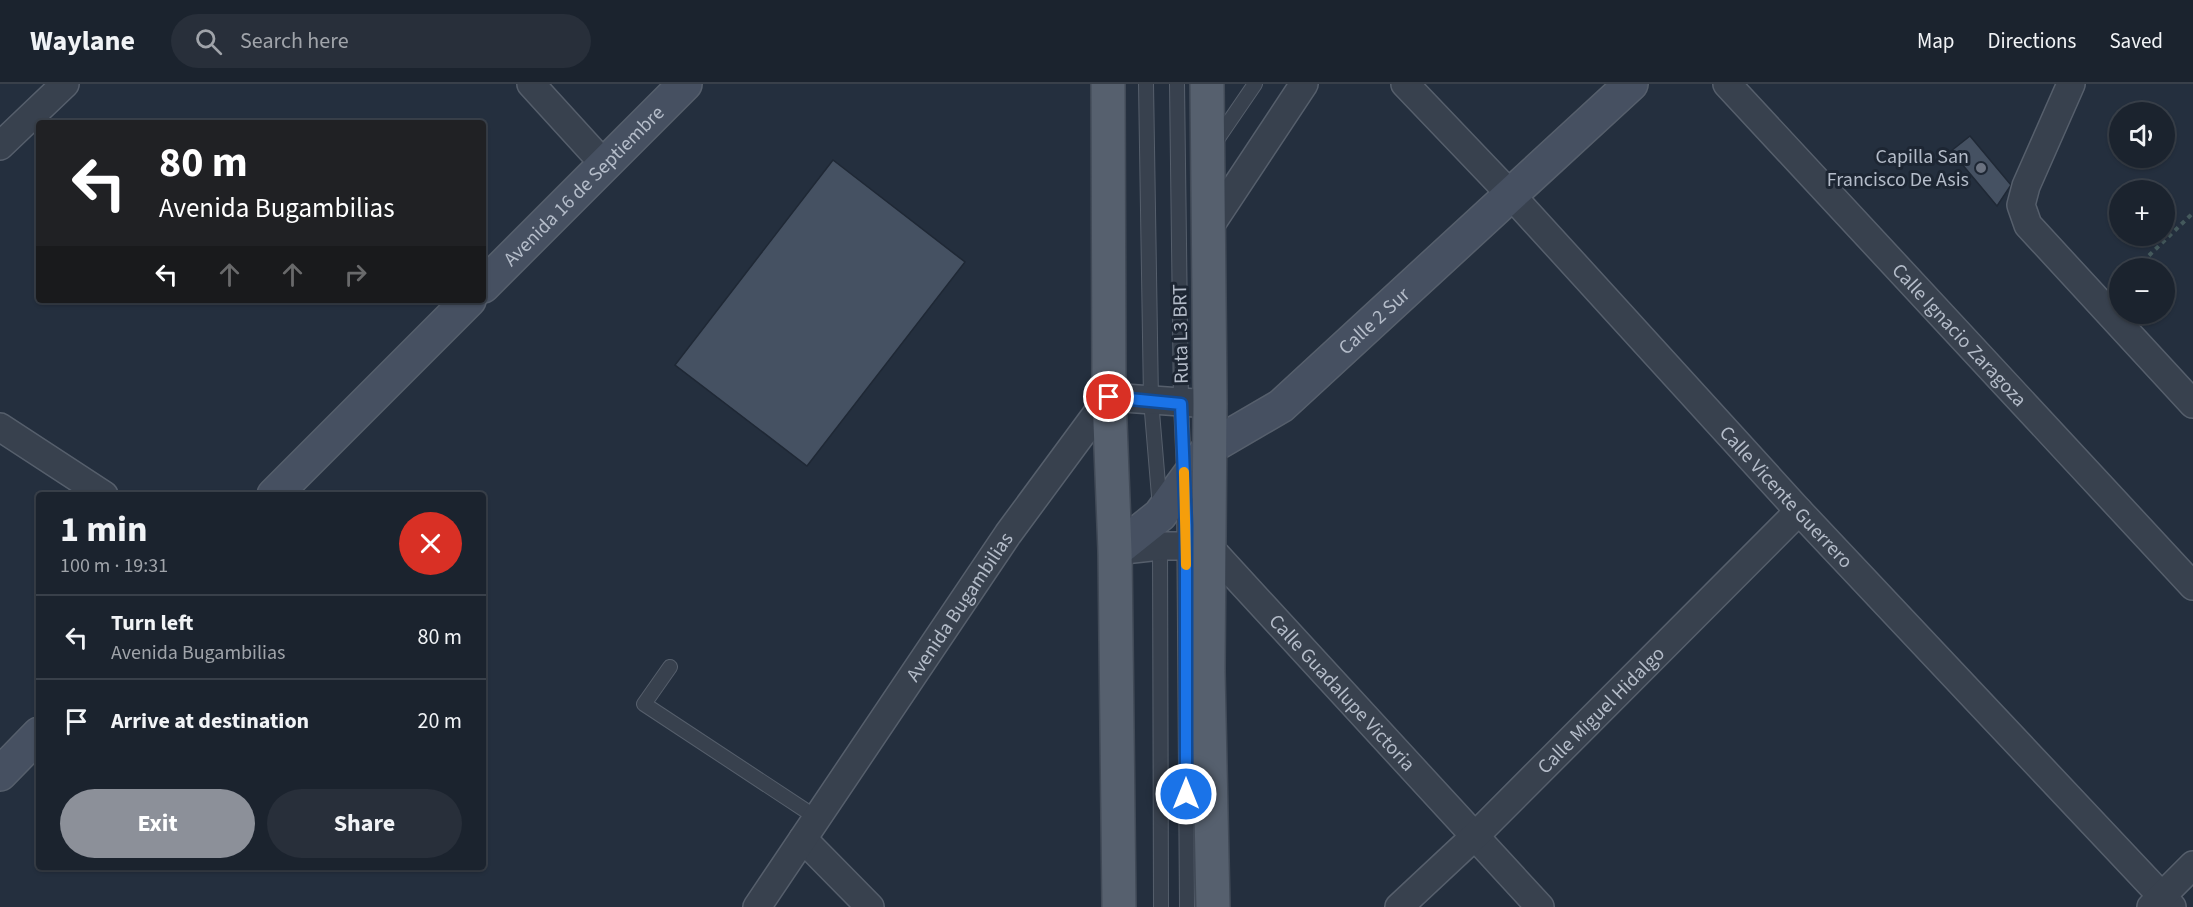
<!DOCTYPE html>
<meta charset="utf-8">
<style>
:root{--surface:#1b232e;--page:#282f3a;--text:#f1f3f6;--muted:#a0a4aa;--line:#39404a;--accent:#8c9099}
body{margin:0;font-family:"Source Sans 3",sans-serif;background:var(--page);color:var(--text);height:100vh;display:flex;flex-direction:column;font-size:22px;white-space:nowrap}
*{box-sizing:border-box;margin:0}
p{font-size:20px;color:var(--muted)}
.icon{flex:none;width:33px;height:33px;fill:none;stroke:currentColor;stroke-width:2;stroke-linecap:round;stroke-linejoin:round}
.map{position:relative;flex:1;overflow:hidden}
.panel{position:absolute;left:36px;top:408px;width:450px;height:378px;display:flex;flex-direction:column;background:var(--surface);border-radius:6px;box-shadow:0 2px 4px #0004,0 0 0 2px var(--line)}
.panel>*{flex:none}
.guide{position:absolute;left:36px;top:36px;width:450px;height:183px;border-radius:6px;box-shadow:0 2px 4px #0004,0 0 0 2px var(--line);background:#202124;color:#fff;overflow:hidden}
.tools{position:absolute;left:2109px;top:18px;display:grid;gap:12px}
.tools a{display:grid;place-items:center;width:66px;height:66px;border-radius:50%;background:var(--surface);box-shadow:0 2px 4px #0004,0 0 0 2px var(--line);font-size:30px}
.pin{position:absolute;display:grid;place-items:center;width:51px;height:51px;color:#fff;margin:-26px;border:3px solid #fff;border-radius:50%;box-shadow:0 2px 6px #0007}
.me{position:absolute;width:66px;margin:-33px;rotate:0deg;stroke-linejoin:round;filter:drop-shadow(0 0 4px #0008)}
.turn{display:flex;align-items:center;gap:21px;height:126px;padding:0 24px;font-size:27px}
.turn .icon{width:78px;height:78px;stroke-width:2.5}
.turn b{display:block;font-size:42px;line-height:51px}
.lanes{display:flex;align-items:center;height:57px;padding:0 24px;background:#0003;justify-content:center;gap:30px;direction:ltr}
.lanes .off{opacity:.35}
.round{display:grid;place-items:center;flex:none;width:63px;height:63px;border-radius:32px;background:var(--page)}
.overview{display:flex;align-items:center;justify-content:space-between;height:102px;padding:0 24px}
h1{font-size:36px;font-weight:700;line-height:45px}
.primary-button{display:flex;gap:12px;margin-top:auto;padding:12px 24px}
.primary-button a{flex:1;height:69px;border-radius:36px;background:var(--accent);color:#fff;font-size:24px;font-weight:700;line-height:69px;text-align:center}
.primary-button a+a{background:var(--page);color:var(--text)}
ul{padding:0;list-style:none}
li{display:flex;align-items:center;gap:18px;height:84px;padding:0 24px;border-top:2px solid var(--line)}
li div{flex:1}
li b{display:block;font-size:22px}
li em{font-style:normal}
header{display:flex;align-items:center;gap:36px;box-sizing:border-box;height:84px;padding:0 30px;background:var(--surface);border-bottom:2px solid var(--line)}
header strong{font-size:28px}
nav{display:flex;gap:33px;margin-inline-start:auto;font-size:21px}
.search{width:420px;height:54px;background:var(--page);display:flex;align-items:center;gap:15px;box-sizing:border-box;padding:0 21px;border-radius:33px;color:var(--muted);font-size:22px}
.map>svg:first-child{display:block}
.building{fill:#455162;stroke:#1f2835;stroke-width:1.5}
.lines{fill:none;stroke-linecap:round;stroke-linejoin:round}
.lane-casing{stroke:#565f6c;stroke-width:16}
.street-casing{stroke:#565f6c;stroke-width:30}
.secondary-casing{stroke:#565f6c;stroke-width:36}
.primary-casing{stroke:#414a57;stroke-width:36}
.path{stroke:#44595c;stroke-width:4;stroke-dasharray:4.5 4.5;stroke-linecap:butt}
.lane{stroke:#38414e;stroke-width:14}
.street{stroke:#38414e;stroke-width:27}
.secondary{stroke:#465061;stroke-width:33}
.primary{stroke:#56606e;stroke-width:33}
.route-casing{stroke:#114b97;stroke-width:15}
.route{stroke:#1a73e8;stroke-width:10}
.slow{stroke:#f59e0b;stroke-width:10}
.worship-dot{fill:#6b7280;stroke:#1d2633;stroke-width:2}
.labels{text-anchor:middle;stroke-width:6;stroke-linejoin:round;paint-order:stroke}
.poi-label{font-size:20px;fill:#b4bcc9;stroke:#1d2633;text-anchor:end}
.street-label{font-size:20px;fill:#b4bcc9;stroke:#1d2633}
</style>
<header>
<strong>Waylane</strong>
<div class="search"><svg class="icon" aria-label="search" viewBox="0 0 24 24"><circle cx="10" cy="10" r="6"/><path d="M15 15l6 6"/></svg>Search here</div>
<nav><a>Map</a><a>Directions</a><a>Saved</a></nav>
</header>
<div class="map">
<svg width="2193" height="823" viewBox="0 0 2193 823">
<rect width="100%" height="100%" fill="#242f3e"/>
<g class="building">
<polygon points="1970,52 2011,101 1997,122 1951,67"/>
<polygon points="833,76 965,178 807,382 675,281"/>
</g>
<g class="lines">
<g class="lane-casing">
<g id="lane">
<polyline points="1146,0 1151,316 1160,424"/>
<polyline points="1177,0 1181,319 1184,389"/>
<polyline points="1214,60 1255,0"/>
<polyline points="1184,408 1187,823"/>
<polyline points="1160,458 1161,823"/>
<polyline points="670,583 644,620 817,734"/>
</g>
</g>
<g class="street-casing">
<g id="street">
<polyline points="531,0 604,80"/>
<path id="s1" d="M1405,0L1512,112L1799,427L2172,823"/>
<path id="s2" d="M1727,0L2193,502"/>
<polyline points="2071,0 2026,102 2021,121 2028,141 2193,320"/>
<polyline points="0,62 65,0"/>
<polyline points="1208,145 1304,0"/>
<polyline points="0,343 104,411"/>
<path id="s3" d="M1115,467L1160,462H1208L1540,823"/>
<polyline points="803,755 870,823"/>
<path id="s4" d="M757,823L1008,450L1109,313L1210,320"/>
<path id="s5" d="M1399,823L1475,752L1799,427"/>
<polyline points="2151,823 2193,781"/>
</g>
</g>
<g class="secondary-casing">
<g id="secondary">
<path id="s6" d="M483,202L685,0"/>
<polyline points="274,411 469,216"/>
<path id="s7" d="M1115,467L1160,431L1209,364L1281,322L1631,0"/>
<polyline points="0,690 39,650"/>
</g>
</g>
<g class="primary-casing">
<g id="primary">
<polyline points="1108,0 1109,313 1115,467 1119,823"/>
<polyline points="1207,0 1210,320 1208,587 1213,823"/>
</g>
</g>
<polyline class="path" points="2136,184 2193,129"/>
<use href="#lane" class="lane"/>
<use href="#street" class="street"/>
<use href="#secondary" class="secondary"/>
<use href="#primary" class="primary"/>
</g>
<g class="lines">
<g class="route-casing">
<polyline id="route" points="1109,313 1181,320 1186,441 1186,710"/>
</g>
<use href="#route" class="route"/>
<polyline class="slow" points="1184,388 1186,481"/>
</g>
<circle class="worship-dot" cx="1981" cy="84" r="6"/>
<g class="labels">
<g class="poi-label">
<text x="1969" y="79">Capilla San<tspan x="1969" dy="23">Francisco De Asis</tspan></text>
</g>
<g class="street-label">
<text dy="7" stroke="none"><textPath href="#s6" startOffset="142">Avenida 16 de Septiembre</textPath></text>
<text dy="7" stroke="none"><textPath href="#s7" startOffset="350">Calle 2 Sur</textPath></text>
<text transform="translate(1180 250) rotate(-91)" y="7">Ruta L3 BRT</text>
<text dy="7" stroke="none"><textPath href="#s2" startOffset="342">Calle Ignacio Zaragoza</textPath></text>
<text dy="7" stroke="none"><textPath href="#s1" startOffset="562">Calle Vicente Guerrero</textPath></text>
<text dy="7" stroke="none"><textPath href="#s4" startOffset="362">Avenida Bugambilias</textPath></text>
<text dy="7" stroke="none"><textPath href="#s3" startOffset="292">Calle Guadalupe Victoria</textPath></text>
<text dy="7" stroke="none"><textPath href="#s5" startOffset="282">Calle Miguel Hidalgo</textPath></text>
</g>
</g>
</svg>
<div class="tools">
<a><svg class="icon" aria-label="sound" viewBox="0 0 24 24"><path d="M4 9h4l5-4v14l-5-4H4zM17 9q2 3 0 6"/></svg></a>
<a>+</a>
<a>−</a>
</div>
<div class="pin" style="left:1109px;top:313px;background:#d93025"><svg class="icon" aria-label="arrive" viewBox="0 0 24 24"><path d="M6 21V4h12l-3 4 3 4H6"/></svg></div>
<svg class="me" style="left:1186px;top:710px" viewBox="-20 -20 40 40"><circle r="17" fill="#1a73e8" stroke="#fff" stroke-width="3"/><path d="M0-11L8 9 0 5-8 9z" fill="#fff"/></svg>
<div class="guide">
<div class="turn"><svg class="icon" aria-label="left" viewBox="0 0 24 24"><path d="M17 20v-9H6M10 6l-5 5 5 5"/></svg><div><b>80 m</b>Avenida Bugambilias</div></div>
<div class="lanes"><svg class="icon" aria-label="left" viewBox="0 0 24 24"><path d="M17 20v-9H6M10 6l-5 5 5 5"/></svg><svg class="icon off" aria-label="ahead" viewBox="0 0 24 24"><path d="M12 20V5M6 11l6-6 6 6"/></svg><svg class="icon off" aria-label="ahead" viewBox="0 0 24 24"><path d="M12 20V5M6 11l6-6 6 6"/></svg><svg class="icon off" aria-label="right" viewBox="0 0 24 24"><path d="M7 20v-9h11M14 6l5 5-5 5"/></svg></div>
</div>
<section class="panel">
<div class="overview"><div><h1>1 min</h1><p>100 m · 19:31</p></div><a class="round" style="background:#d93025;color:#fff"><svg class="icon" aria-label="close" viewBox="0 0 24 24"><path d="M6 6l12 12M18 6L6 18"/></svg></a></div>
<ul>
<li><svg class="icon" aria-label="left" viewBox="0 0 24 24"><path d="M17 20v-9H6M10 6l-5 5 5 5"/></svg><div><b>Turn left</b><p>Avenida Bugambilias</p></div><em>80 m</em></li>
<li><svg class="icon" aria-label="arrive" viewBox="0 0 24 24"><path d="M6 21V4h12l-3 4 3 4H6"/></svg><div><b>Arrive at destination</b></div><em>20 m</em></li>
</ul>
<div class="primary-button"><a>Exit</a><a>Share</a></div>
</section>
</div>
